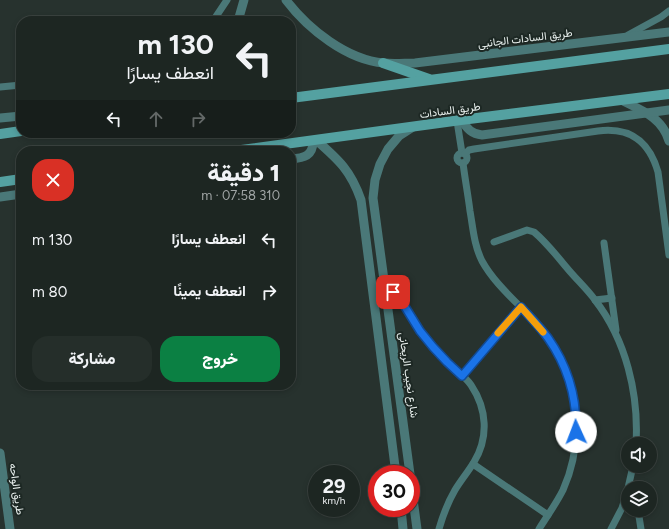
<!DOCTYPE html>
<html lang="ar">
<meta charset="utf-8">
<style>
:root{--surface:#1d2622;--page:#252e2a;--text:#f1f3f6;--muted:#a0a5a5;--line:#3b4340;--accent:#0b8043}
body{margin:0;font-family:Figtree,Vazirmatn,sans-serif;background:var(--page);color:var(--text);direction:rtl;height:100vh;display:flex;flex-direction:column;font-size:15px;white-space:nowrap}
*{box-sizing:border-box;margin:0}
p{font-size:13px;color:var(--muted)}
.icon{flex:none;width:22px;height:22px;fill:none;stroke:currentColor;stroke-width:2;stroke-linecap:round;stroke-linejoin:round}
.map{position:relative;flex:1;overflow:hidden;direction:ltr}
.side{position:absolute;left:16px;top:146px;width:280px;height:244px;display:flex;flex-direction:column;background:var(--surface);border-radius:16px;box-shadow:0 2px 6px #0003,0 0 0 1px var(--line);direction:rtl}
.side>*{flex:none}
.guide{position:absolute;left:16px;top:16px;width:280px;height:122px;border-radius:16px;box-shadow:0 2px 6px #0003,0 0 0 1px var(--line);direction:rtl;background:#1d2622;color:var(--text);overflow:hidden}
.buttons{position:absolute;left:621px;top:437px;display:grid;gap:8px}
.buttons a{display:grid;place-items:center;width:36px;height:36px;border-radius:50%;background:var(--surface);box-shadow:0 2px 6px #0003,0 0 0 1px var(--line);font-size:20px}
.speed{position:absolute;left:308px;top:465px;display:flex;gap:8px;font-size:20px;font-weight:700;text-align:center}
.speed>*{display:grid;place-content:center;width:52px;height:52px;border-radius:50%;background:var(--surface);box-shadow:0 2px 6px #0003,0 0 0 1px var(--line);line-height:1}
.speed small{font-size:10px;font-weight:400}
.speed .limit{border:6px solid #d22;background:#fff;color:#111}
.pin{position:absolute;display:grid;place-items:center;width:34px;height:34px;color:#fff;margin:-17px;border-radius:8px;box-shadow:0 2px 6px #0006}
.me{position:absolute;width:44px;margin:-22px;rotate:358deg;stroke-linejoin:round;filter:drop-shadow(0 0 3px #0008)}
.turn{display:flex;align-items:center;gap:14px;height:84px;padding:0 16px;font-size:18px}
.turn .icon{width:52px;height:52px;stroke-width:2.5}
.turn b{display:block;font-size:28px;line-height:34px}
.lanes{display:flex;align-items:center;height:38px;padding:0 16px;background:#0003;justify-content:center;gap:20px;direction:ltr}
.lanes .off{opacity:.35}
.round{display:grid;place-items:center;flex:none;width:42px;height:42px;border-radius:16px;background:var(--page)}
.head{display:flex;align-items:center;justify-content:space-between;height:68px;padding:0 16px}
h1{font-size:24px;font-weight:800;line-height:30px}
.button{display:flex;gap:8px;margin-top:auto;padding:8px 16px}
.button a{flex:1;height:46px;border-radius:16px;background:var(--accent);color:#fff;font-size:16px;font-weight:800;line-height:46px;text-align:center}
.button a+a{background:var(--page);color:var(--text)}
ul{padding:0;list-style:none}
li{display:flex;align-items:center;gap:12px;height:52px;padding:0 16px}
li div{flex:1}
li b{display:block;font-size:15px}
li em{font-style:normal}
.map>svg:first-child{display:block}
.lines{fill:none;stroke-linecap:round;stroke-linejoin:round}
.minor{stroke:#4a7878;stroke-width:7}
.tertiary{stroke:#4a7878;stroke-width:9}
.secondary{stroke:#54a1a1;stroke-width:10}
.route-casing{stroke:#114b97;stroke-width:10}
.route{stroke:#1a73e8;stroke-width:7}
.slow{stroke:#f59e0b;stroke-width:7}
.labels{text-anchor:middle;stroke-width:4;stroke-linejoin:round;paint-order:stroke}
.street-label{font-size:11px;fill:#eaf1ef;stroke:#1d2824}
</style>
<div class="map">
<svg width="669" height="529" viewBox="0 0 669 529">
<rect width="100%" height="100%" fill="#27322e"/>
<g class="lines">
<g class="minor">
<polyline points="213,21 227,0"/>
<polyline points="628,35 661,17 669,11"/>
<polyline points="0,87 21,85"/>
<polyline points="457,121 462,153"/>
<circle cx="462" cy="158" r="5"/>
<path d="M465,154L469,150L474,149L598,131C630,127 649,141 658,172L669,255"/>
<path d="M463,163C465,179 468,195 470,211C473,228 474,245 482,261C498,290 528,310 547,337C579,381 585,441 563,490C556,504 547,516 539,529"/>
<path d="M494,242L527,230L534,232C546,242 557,256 567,268C576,279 587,289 595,300C626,340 639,394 636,444"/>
<polyline points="604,243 616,330"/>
<path d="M385,290C389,291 393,292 396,294C402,299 405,308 409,315C414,322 419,330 425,337C432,346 439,354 447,362C455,370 465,376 471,385C487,409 489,437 474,462C468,472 461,480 455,490C448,502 443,515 439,529"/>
<polyline points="595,300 612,298"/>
<polyline points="462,376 521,307"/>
<polyline points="473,464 548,515"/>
<polyline points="628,488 633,466"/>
<polyline points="638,510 641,529"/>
<polyline points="611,529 622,508 628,489"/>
</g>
<g class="tertiary">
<path d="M286,0C308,29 347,60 384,63C394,64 405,63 415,63L669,32"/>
<polyline points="238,21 244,0"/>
<path d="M621,100C641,110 662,117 669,141"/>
<polyline points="0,118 21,116"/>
<path d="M461,120C467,128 471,134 482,135L669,110"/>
<path d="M316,140C339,160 351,171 361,200L396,474"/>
<path d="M291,159C304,158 313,156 313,141"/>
<polyline points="0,197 21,194"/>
<polyline points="0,453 10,529"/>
<polyline points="410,474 373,198 375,180 380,164 388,149 399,136 413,127"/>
<polyline points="411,484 417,529"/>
<polyline points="401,508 403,529"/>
</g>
<g class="secondary">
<polyline points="383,63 429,79"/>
<polyline points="291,98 669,49"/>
<polyline points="0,134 21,131"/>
<polyline points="234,151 461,120 669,94"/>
<polyline points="0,182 21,179"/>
</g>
</g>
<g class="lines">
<g class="route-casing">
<path id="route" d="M393,292L399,297L420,331L433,347L447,362L462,376L521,307C530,317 540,327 548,338C567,365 577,398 576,432"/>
</g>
<use href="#route" class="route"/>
<polyline class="slow" points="498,333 521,307 543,332"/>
</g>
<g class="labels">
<g class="street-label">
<text transform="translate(525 38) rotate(-7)" y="4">طريق السادات الجانبى</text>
<text transform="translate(450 110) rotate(-8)" y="4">طريق السادات</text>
<text transform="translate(409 375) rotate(82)" y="4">شارع نجيب الريحانى</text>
<text transform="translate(17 489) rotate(82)" y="4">طريق الواحه</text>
</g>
</g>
</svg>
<div class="buttons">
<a><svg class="icon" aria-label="sound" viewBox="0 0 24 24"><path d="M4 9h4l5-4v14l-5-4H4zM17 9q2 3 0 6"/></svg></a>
<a><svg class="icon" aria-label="layers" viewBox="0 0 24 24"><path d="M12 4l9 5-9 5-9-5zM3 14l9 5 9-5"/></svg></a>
</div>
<div class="speed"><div>29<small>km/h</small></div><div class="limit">30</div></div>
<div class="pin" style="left:393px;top:292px;background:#d93025"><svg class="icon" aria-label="arrive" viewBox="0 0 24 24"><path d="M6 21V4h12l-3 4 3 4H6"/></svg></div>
<svg class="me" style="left:576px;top:432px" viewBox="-20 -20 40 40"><circle r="19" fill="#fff"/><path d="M0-13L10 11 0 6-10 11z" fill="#1a73e8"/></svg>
<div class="guide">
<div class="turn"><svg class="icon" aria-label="left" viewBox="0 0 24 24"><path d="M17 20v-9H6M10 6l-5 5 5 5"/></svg><div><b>130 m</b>انعطف يسارًا</div></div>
<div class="lanes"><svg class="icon" aria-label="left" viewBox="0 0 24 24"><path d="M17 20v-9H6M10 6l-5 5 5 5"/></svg><svg class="icon off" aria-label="ahead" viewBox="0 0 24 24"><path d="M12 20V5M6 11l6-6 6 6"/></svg><svg class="icon off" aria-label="right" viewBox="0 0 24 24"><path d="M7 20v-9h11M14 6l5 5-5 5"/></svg></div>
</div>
<section class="side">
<div class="head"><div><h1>1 دقيقة</h1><p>310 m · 07:58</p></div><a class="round" style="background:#d93025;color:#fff"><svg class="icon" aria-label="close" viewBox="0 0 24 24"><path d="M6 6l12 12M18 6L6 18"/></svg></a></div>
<ul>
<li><svg class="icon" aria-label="left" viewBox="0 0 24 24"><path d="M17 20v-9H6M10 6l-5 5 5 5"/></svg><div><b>انعطف يسارًا</b></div><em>130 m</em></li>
<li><svg class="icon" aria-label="right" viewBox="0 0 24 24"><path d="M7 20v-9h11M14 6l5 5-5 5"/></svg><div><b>انعطف يمينًا</b></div><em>80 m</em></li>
</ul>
<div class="button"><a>خروج</a><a>مشاركة</a></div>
</section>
</div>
